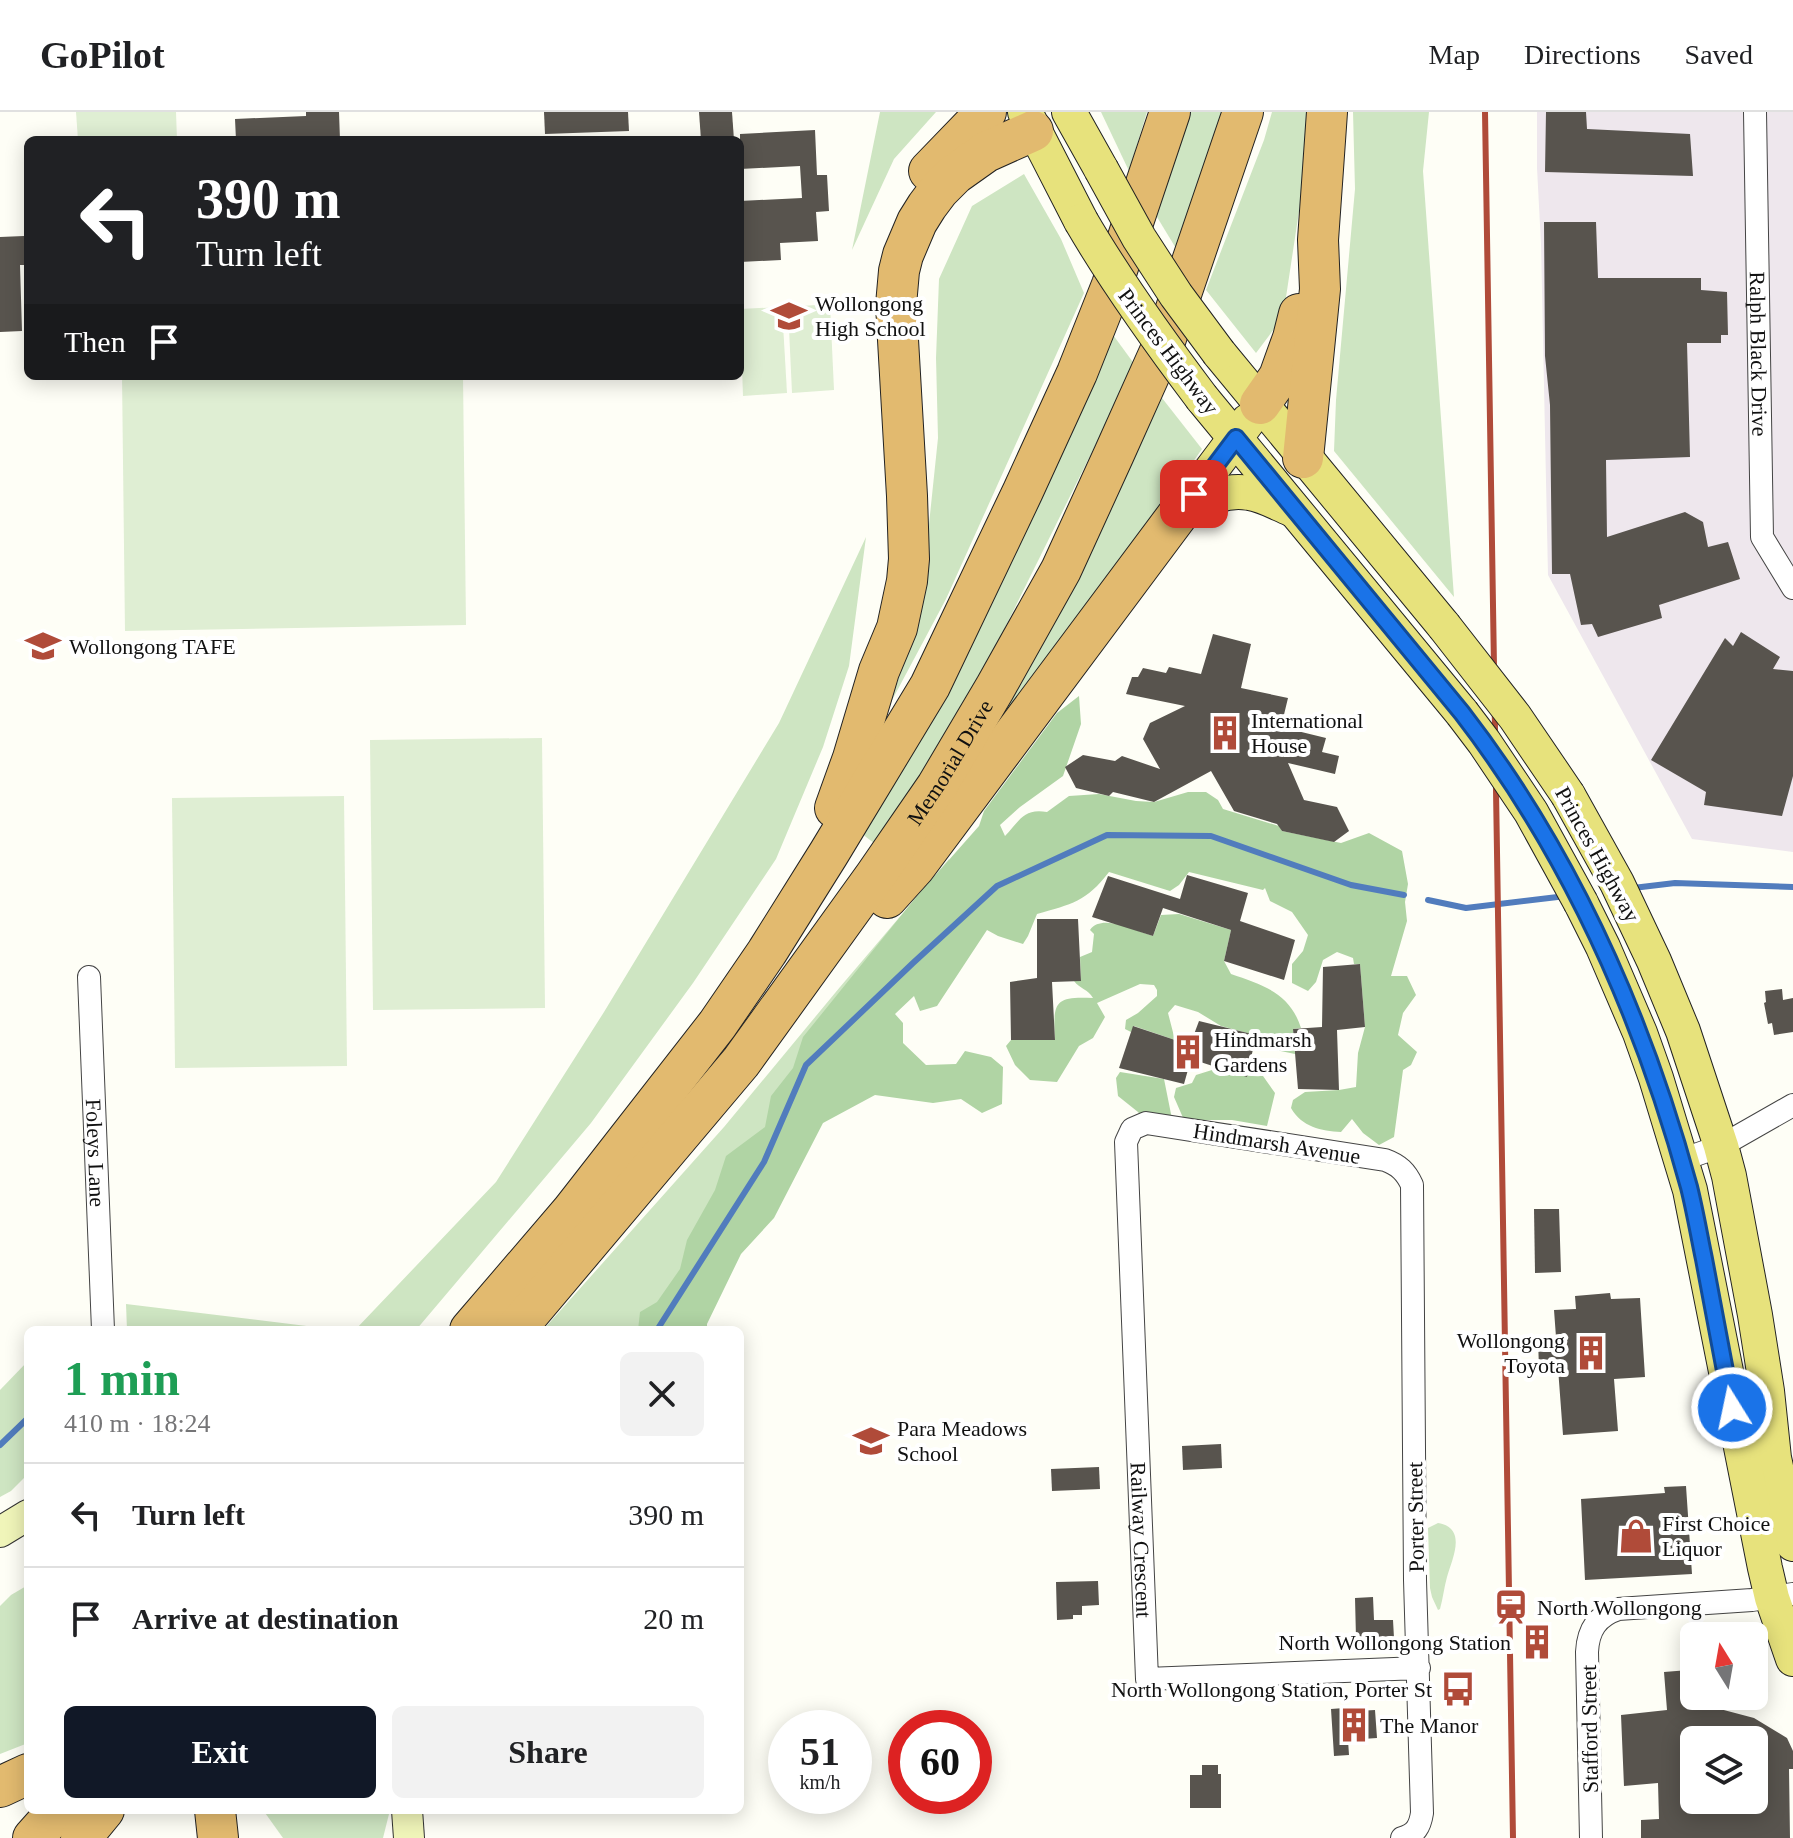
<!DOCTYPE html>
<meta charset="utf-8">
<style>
:root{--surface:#fff;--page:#f2f2f2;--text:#202124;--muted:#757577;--line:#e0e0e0;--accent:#111827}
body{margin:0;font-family:Georgia,serif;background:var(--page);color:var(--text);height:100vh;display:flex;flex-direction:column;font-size:30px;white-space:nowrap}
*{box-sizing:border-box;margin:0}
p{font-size:26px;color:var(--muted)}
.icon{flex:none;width:44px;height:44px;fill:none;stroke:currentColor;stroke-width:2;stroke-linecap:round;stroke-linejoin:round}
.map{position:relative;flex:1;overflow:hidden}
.panel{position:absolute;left:24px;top:1214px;width:720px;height:488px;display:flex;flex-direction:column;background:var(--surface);border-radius:12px;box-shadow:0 4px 20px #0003}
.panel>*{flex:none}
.top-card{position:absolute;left:24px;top:24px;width:720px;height:244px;border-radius:12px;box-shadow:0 4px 20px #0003;background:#202124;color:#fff;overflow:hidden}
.needle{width:52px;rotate:349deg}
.fabs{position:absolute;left:1680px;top:1510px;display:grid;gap:16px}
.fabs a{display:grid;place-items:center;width:88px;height:88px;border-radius:12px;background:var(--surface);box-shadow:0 4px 20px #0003;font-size:40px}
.speed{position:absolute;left:768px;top:1598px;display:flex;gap:16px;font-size:40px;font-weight:700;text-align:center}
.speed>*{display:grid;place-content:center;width:104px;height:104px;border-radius:50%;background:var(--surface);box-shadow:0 4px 20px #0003;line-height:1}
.speed small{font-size:20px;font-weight:400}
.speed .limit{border:12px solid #d22;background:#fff;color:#111}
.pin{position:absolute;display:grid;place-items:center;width:68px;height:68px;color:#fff;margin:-34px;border-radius:16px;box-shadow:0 4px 12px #0006}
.me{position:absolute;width:88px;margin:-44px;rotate:350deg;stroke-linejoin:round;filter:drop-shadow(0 0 6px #0008)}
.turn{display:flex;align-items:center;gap:28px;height:168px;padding:0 40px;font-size:36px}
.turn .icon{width:104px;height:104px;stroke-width:2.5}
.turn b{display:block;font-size:56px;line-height:68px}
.then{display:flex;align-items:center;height:76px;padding:0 40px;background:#0003;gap:16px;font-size:30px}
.round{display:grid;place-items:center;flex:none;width:84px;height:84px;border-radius:12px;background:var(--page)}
.head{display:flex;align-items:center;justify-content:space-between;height:136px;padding:0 40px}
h1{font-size:48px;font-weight:700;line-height:60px;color:#1e9e55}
.primary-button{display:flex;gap:16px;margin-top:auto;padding:16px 40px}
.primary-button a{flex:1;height:92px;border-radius:12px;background:var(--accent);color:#fff;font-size:32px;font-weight:700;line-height:92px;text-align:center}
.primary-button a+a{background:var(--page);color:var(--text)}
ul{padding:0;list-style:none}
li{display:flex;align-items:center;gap:24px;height:104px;padding:0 40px;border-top:2px solid var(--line)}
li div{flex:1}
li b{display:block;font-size:30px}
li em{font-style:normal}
header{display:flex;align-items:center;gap:48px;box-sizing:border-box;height:112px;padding:0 40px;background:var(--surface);border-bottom:2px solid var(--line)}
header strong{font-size:38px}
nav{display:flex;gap:44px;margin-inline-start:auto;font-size:28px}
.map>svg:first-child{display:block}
.industrial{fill:#eee7ed}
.green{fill:#cee5c2}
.forest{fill:#b0d4a4}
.pitch{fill:#dfeed3}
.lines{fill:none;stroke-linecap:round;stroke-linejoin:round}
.stream{stroke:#517cbd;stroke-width:6}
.building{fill:#58544e;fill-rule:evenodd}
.minor-casing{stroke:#444;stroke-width:24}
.secondary-casing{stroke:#333;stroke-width:32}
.primary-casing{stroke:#222;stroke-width:36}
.motorway-casing{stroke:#222;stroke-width:42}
.minor{stroke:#fff;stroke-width:22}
.secondary{stroke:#f0f5b9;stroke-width:30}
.primary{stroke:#e7e27c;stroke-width:34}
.motorway{stroke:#e2ba6f;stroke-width:40}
.rail{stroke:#b04b39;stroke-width:6}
.primary-bridge-casing{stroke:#222;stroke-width:36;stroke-linecap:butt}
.primary-bridge{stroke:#e7e27c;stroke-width:34}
.route-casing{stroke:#114b97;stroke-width:20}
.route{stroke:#1a73e8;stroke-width:14}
.labels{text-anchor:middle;stroke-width:8;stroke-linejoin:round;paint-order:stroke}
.poi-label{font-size:22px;fill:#111;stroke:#fff;text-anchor:start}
.street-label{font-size:22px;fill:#111;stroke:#fff}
</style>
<header>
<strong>GoPilot</strong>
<nav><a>Map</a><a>Directions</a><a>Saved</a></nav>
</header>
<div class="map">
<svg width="1793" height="1726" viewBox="0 0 1793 1726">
<rect width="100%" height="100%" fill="#fefef6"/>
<polygon class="industrial" points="1537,0 1793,0 1793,740 1692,727 1548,463 1541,132 1537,56"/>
<g class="green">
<polygon points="880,0 936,0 894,47 852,138"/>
<polygon points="1101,0 1147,0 1129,59"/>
<polygon points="1184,0 1224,0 1180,143 1154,100"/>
<polygon points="1272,0 1314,0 1283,205 1256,241 1206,178 1264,28"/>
<polygon points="1353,0 1429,0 1423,59 1454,485 1334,339 1336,288 1355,77"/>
<polygon points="1024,62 1061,127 1084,181 946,487 890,592 912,527 924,460 938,326 936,246 939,167 972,94"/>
<polygon points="1108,216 1135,253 984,558 879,735 857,718"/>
<polygon points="1162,286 1202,337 938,713"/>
<polygon points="866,425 849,554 823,635 776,747 693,871 591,1011 416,1218 355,1218 496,1070 604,900 779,611"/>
<polygon points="949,747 959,830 829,965 673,1218 543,1218 724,1015 840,875"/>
<polygon points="126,1192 339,1218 127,1218"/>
<polygon points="28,1249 28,1362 11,1379 0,1385 0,1278"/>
<path d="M1438,1411C1468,1416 1452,1447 1447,1465C1444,1476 1443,1486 1440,1497L1438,1498L1432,1485L1430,1476L1428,1416Z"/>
<polygon points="28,1473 28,1631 0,1642 0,1494 11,1483"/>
<polygon points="263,1698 388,1698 389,1702 383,1726 283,1726"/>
</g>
<g class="forest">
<path d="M1079,584L1081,612L1063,664L1020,695L1000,713L1005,724C1020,709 1023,696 1047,700L1069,684L1099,682L1136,689L1154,690L1188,680H1206L1218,688L1223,697L1279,714L1282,719L1341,731L1369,721L1402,739L1408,772L1405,790L1407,809L1391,864H1407L1416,883L1403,901L1398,923L1417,940L1411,953L1403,958L1394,1025L1379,1033L1363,1021L1352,1007L1341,1020C1321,1019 1302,1015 1291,996L1293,988L1305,980L1339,978L1356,975L1358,941L1365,915L1360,852H1354L1353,846L1337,840L1323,848L1316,870L1308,879L1292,871V852L1303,839L1308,823L1292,800L1270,789L1265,776L1263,778L1189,760L1179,773L1170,779L1109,760C1086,790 1072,792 1037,802L1028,824L1023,832L998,824L987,818L937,894L920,899L914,884L895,902L903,911V931L926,953L956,952L965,939L991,945L1003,955L1002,992L982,1001L961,987L933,991L875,983L823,1011L774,1106L741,1142L707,1212V1218H638L640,1200L657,1190L680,1157L687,1128L715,1078L726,1044L765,1015L771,984L793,956L803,925L917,784L979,714L984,699L1057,601Z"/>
<path d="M1179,802L1231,818L1224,849L1231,862C1263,873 1290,881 1301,916L1293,917L1295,942L1271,937L1255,927V923L1221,914L1198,900L1175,893L1168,901L1175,928L1134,914L1131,920L1125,917L1126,908L1138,901L1157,884V878L1154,873L1140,872L1097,891L1105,905L1093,926L1079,934L1057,970L1030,968L1015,953L1006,934L1011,928H1055C1053,890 1054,884 1093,886C1088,877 1080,877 1074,869L1081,868L1080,845L1092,840L1094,822L1090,818C1102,801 1135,819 1153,824L1161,803Z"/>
<path d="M1212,958C1230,960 1245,965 1263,964L1275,981L1267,1014L1232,1008H1184L1174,985L1176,976L1192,971L1196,963Z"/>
<polygon points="1120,960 1164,967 1172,1007 1146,1011 1138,1000 1118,984 1116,966"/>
</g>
<g class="pitch">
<polygon points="76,0 176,0 177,28 78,28"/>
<polygon points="830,192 834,278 792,281 788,195"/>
<polygon points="782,195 787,281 743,284 740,197"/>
<polygon points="122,264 463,264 466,513 125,519"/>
<polygon points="542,626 545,896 373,898 370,628"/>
<polygon points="344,684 347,954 175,956 172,686"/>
</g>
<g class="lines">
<g class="stream">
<polyline points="1633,776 1675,771 1793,775"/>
<polyline points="1428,788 1466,796 1566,784"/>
<polyline points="657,1218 764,1050 806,953 913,851 997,774 1107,723 1211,724 1351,773 1404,783"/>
<polyline points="0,1333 28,1306"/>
</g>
</g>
<g class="building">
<polygon points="306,0 339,0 340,28 236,28 235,7 306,4"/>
<polygon points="544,0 628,0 629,19 545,22"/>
<polygon points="699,0 732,0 734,28 701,28"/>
<polygon points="1546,0 1586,0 1587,17 1690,22 1693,64 1545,60"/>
<polygon points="815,18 817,63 827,63 829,99 816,100 818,129 780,131 781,148 740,150 740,89 802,86 800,54 740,57 740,22"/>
<polygon points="1544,110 1596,110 1598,166 1701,166 1701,178 1727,180 1728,223 1721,223 1721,231 1687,231 1690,345 1606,348 1607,425 1685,400 1703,410 1708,435 1728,430 1740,467 1659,493 1662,506 1598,525 1592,512 1581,513 1570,462 1552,462 1550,293 1545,244"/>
<polygon points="24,124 24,153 20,153 22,219 0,220 0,125"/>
<polygon points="1741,520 1780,545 1773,557 1793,559 1793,664 1782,704 1704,693 1706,680 1651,648 1725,526 1733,534"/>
<polygon points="1213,522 1251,532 1241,576 1288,586 1281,615 1326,626 1322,640 1339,644 1335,662 1288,651 1304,688 1337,695 1349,719 1334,730 1282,719 1277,712 1234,699 1211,659 1154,690 1113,680 1109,684 1076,676 1065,655 1083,643 1115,649 1122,644 1160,657 1143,627 1150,611 1185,594 1126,582 1132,565 1138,565 1143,556 1166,561 1169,555 1201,562"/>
<polygon points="1187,763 1248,781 1240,809 1295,828 1284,868 1224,849 1231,818 1163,796 1153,824 1092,805 1108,764 1180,787"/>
<polygon points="1037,807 1078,807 1081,869 1052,870 1055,928 1011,928 1010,870 1037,866"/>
<polygon points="1360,852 1365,915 1337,918 1339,978 1298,977 1293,917 1322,915 1323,855"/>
<polygon points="1782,877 1783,888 1793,886 1793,920 1774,923 1772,911 1768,912 1764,891 1766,890 1765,879"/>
<polygon points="1199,909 1256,923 1247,965 1191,947 1184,972 1119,956 1133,914 1190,933"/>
<polygon points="1534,1097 1559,1097 1561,1160 1535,1161"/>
<polygon points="1610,1181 1611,1187 1640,1186 1645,1265 1614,1267 1618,1319 1563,1323 1558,1256 1539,1257 1538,1227 1556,1225 1554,1198 1576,1197 1575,1184"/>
<polygon points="1221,1332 1222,1356 1183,1358 1182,1334"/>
<polygon points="1099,1355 1100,1377 1052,1379 1051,1357"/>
<polygon points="1686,1374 1692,1462 1585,1468 1581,1387 1665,1381 1664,1375"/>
<polygon points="1098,1469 1099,1493 1082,1494 1082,1503 1073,1503 1073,1507 1057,1508 1056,1470"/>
<polygon points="1373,1485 1374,1508 1393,1508 1394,1526 1356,1526 1355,1486"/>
<path d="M1689,1558L1693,1595L1720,1597L1754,1606L1787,1626L1793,1639V1657H1789L1790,1726H1641V1708L1659,1707L1658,1671L1624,1674L1621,1603L1667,1598L1664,1560ZM1694,1628H1754V1688H1694Z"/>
<polygon points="1357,1595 1357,1599 1375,1598 1377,1626 1348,1628 1349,1643 1334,1644 1331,1597"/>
<polygon points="1202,1653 1218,1653 1218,1662 1221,1662 1221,1696 1190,1696 1190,1663 1202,1663"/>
</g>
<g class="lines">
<g class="minor-casing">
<g id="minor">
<path id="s1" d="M1755,0L1762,425L1793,476"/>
<path id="s2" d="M89,865L103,1218"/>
<polyline points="1681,1048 1721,1034 1793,993"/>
<path id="s3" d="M1402,1726C1416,1722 1420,1714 1422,1701L1415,1468L1412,1073C1406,1060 1399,1053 1385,1048L1146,1011L1132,1017L1126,1030L1147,1567L1419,1556"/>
<path d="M1591,1726L1587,1540C1588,1518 1597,1504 1618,1497L1752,1488L1793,1482"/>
</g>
</g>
<g class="secondary-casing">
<g id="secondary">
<polyline points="0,1420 28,1403"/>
<polyline points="407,1698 409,1726"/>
</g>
</g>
<g class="primary-casing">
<g id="primary">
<polyline points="1025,0 1081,109"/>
<polyline points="1069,0 1101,57"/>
<polyline points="1219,241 1444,514"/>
<polyline points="1202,286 1462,601"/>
<path d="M1183,400C1203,389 1225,376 1249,381C1263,383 1277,391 1291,397"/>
<polyline points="1179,401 1248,309"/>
<polyline points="1568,683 1617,771 1654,849 1683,919 1721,1034 1729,1064 1755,1203 1767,1279 1774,1346 1793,1432"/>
<polyline points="1581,791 1603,835 1640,921 1656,966 1690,1078 1765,1456 1772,1486 1793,1547"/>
</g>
</g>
<g class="motorway-casing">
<g id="motorway">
<polyline points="929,59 986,0"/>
<polyline points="1260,292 1279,265 1293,226 1299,202"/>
<polyline points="1303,346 1320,177 1318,128 1327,0"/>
<polyline points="835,696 853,646 879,559 897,516 907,469 909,447 907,384 896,193 899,159 903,143 917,110 927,94 939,78 955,62 986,40 1033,19"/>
<polyline points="887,786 915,755 1179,401"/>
<polyline points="470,1218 572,1099 717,913 767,840 829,741 930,574 1023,379 1077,261 1112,173 1170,0"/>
<path id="s4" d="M515,1218L741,950L875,764L937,674L995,576L1061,458L1114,342L1166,226L1243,0"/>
<polyline points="0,1675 28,1662"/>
<polyline points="215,1698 218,1726"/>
<polyline points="33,1726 58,1698"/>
<polyline points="81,1726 104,1698"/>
</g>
</g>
<use href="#minor" class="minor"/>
<use href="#secondary" class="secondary"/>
<use href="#primary" class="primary"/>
<use href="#motorway" class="motorway"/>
<polyline class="rail" points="1485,0 1513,1726"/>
<g class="primary-bridge-casing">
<g id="primary-bridge">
<polyline points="1101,57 1139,126 1176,183 1219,241"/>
<path d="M1081,109C1117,171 1159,229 1202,286"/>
<polyline points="1444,514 1515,605 1568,683"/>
<polyline points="1462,601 1484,630 1531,700 1581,791"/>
</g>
</g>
<use href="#primary-bridge" class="primary-bridge"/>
</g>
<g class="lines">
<g class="route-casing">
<path id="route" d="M1194,382L1236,326L1462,601C1570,741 1643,906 1689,1075C1695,1099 1699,1123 1704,1147C1713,1197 1723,1246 1732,1296"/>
</g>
<use href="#route" class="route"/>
</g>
<defs>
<g id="school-bare" transform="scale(2.76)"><path d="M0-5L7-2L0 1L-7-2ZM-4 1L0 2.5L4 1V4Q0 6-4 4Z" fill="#b04b39" stroke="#fff" stroke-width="2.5" paint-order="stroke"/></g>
<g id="university-bare" transform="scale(2.76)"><path d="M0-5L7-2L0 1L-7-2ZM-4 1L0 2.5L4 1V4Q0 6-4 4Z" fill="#b04b39" stroke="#fff" stroke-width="2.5" paint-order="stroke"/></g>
<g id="building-bare" transform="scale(2.76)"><path d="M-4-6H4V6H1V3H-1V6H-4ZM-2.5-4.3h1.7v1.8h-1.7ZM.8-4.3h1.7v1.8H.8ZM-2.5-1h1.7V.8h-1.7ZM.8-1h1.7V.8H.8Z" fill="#b04b39" stroke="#fff" stroke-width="2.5" paint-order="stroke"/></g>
<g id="shop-bare" transform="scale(2.76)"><path d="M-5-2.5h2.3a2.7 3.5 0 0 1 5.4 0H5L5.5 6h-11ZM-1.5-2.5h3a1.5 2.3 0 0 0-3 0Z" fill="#b04b39" stroke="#fff" stroke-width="2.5" paint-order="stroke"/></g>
<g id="station-bare" transform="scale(2.76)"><path d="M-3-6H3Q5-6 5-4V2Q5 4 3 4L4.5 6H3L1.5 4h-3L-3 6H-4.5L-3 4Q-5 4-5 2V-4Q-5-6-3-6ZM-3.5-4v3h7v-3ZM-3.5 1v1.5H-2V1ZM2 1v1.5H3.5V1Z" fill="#b04b39" stroke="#fff" stroke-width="2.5" paint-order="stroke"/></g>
<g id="bus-bare" transform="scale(2.76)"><path d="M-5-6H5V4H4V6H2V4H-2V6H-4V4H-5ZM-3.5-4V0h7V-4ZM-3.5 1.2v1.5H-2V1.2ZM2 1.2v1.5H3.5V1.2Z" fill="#b04b39" stroke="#fff" stroke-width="2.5" paint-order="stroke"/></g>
</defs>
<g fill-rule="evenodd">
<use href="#school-bare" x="789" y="204"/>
<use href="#university-bare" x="43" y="534"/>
<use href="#building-bare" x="1225" y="621"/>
<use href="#building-bare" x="1188" y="940"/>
<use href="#building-bare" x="1591" y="1241"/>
<use href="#school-bare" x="871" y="1329"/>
<use href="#shop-bare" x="1636" y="1424"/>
<use href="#station-bare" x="1511" y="1495"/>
<use href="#building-bare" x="1537" y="1530"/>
<use href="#bus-bare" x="1458" y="1577"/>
<use href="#building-bare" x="1354" y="1613"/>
</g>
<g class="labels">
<g class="poi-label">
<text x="815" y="199">Wollongong<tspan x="815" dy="25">High School</tspan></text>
<text x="69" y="542">Wollongong TAFE</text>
<text x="1251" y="616">International<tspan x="1251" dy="25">House</tspan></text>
<text x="1214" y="935">Hindmarsh<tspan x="1214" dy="25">Gardens</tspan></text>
<text x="1565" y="1236" text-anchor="end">Wollongong<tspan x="1565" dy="25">Toyota</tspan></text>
<text x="897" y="1324">Para Meadows<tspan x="897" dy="25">School</tspan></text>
<text x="1662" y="1419">First Choice<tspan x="1662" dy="25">Liquor</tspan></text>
<text x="1537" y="1503">North Wollongong</text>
<text x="1511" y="1538" text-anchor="end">North Wollongong Station</text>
<text x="1432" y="1585" text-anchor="end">North Wollongong Station, Porter St</text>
<text x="1380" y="1621">The Manor</text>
</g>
<g class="street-label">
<text transform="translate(1169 239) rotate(53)" y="8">Princes Highway</text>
<text dy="8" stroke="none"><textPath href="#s1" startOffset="242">Ralph Black Drive</textPath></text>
<text dy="8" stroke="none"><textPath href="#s4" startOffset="716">Memorial Drive</textPath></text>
<text transform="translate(1598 742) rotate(61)" y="8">Princes Highway</text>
<text transform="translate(1277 1031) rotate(9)" y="8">Hindmarsh Avenue</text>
<text dy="8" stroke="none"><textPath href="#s2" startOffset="176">Foleys Lane</textPath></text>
<text transform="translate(1415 1405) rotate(-91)" y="8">Porter Street</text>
<text dy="8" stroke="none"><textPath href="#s3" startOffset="1370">Railway Crescent</textPath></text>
<text transform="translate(1589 1617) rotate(-91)" y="8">Stafford Street</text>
</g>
</g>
</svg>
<div class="fabs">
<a><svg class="needle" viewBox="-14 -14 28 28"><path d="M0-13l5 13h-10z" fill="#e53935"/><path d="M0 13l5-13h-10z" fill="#757577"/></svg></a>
<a><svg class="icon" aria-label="layers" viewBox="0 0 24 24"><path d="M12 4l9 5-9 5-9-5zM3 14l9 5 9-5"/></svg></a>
</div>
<div class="speed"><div>51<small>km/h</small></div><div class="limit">60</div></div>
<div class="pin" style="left:1194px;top:382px;background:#d93025"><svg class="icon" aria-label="arrive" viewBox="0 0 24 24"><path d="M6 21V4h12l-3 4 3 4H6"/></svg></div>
<svg class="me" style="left:1732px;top:1296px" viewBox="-20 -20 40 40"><circle r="17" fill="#1a73e8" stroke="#fff" stroke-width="3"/><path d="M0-11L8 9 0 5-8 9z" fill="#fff"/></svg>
<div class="top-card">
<div class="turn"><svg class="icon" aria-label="left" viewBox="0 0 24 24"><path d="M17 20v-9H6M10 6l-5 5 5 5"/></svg><div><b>390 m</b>Turn left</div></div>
<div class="then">Then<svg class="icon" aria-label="arrive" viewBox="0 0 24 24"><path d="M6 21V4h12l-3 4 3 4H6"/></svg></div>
</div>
<section class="panel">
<div class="head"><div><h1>1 min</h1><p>410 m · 18:24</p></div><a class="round"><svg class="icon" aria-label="close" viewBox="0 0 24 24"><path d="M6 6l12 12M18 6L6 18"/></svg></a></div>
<ul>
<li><svg class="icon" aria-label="left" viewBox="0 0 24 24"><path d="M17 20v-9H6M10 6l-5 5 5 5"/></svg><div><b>Turn left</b></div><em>390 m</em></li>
<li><svg class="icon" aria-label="arrive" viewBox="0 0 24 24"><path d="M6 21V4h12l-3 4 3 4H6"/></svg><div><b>Arrive at destination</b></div><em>20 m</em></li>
</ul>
<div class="primary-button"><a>Exit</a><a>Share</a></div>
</section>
</div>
